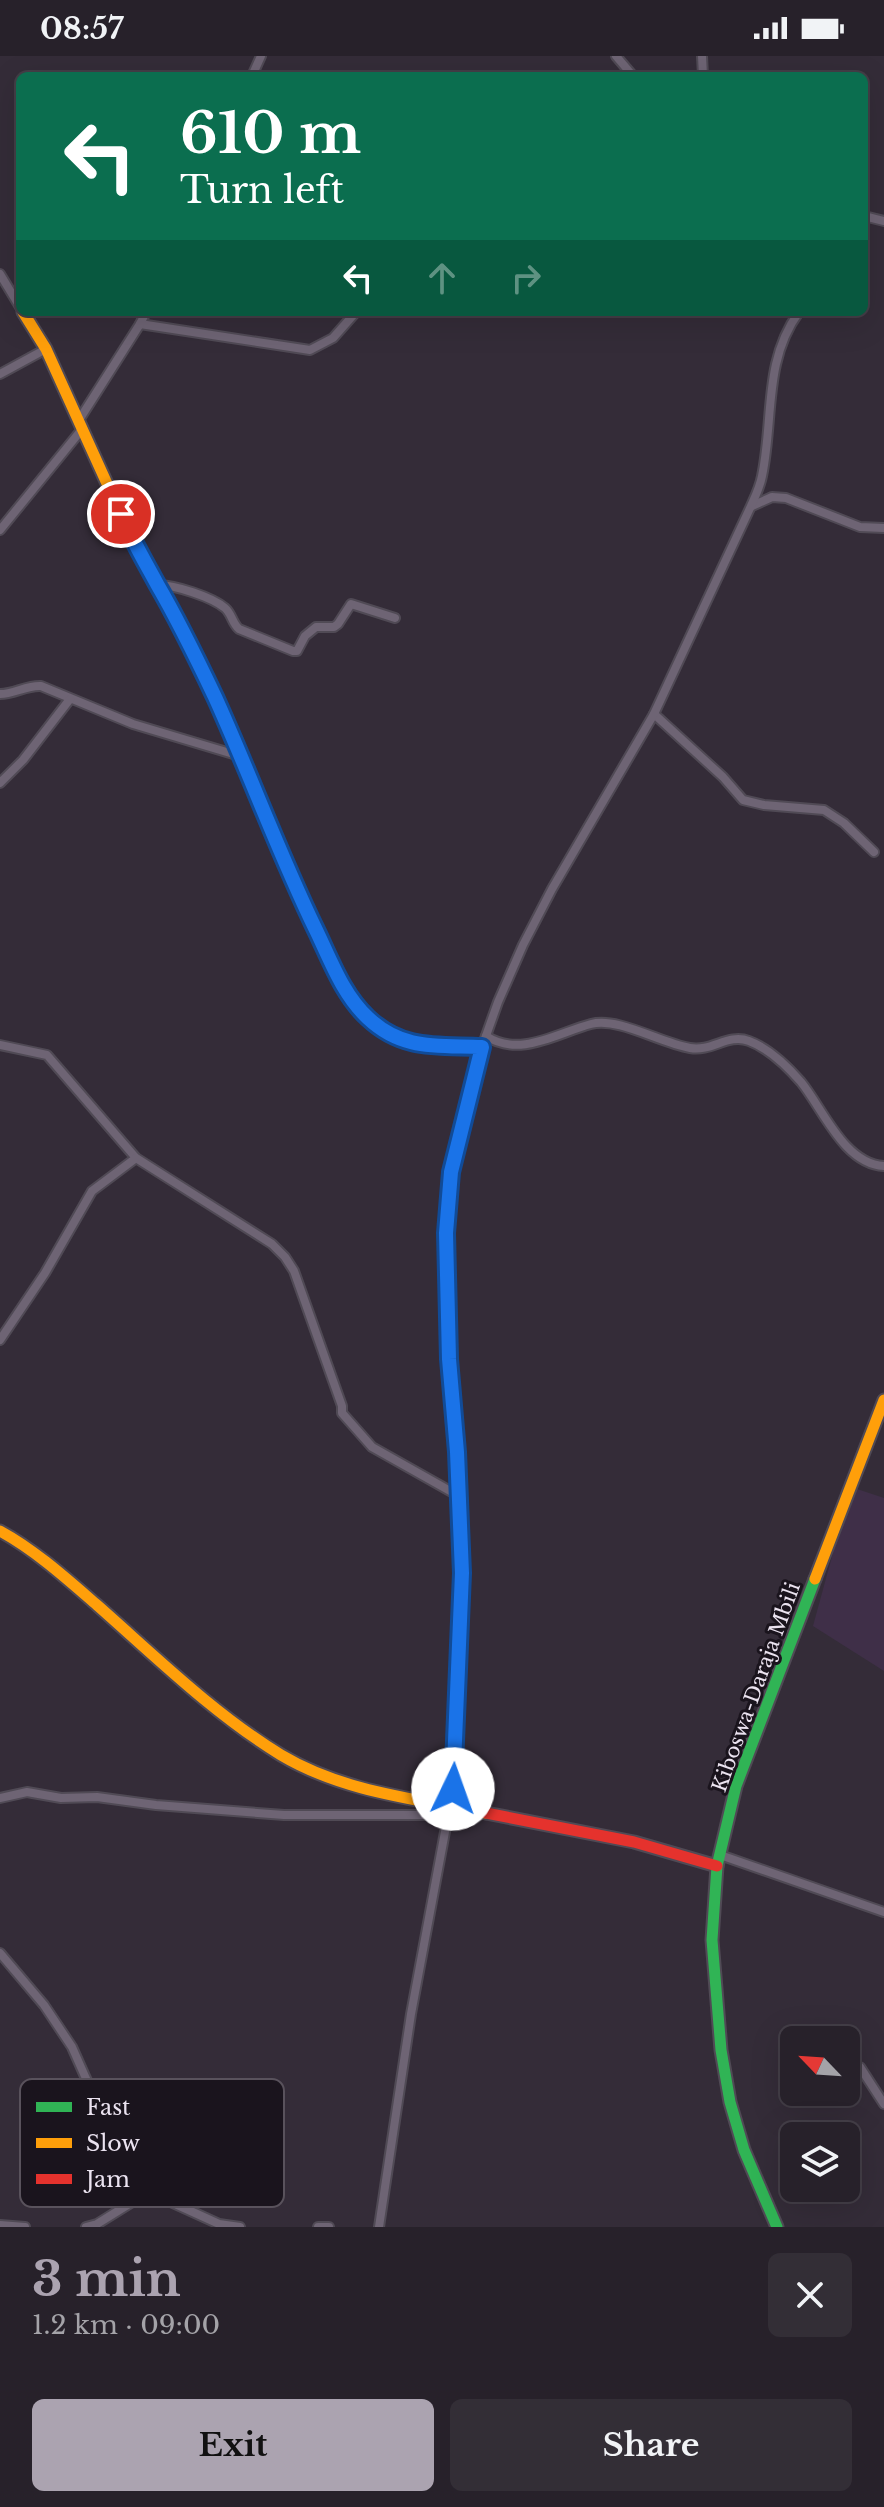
<!DOCTYPE html>
<meta charset="utf-8">
<style>
:root{--surface:#27212a;--page:#332e36;--text:#f1f3f6;--muted:#a4a3a8;--line:#433e47;--accent:#aba3b0}
body{margin:0;font-family:"Libre Baskerville",serif;background:var(--page);color:var(--text);height:100vh;display:flex;flex-direction:column;font-size:30px;white-space:nowrap}
*{box-sizing:border-box;margin:0}
p{font-size:26px;color:var(--muted)}
.icon{flex:none;width:44px;height:44px;fill:none;stroke:currentColor;stroke-width:2;stroke-linecap:round;stroke-linejoin:round}
.map{position:relative;height:2171px;overflow:hidden}
.drawer{display:flex;flex-direction:column;background:var(--surface);flex:1}
.drawer>*{flex:none}
.top-card{position:absolute;left:16px;top:16px;width:852px;height:244px;border-radius:12px;box-shadow:0 8px 32px #0002,0 0 0 2px var(--line);background:#0b6e4f;color:#fff;overflow:hidden}
.needle{width:52px;rotate:295deg}
.fabs{position:absolute;left:780px;top:1970px;display:grid;gap:16px}
.fabs a{display:grid;place-items:center;width:80px;height:80px;border-radius:12px;background:var(--surface);box-shadow:0 8px 32px #0002,0 0 0 2px var(--line);font-size:40px}
.pin{position:absolute;display:grid;place-items:center;width:68px;height:68px;color:#fff;margin:-34px;border:4px solid #fff;border-radius:50%;box-shadow:0 2px 8px #0007}
.me{position:absolute;width:88px;margin:-44px;rotate:3deg;stroke-linejoin:round;filter:drop-shadow(0 0 6px #0008)}
.turn{display:flex;align-items:center;gap:28px;height:168px;padding:0 32px;font-size:36px}
.turn .icon{width:104px;height:104px;stroke-width:2.5}
.turn b{display:block;font-size:56px;line-height:68px}
.lanes{display:flex;align-items:center;height:76px;padding:0 32px;background:#0003;justify-content:center;gap:40px;direction:ltr}
.lanes .off{opacity:.35}
.round{display:grid;place-items:center;flex:none;width:84px;height:84px;border-radius:12px;background:var(--page)}
.overview{display:flex;align-items:center;justify-content:space-between;height:136px;padding:0 32px}
h1{font-size:48px;font-weight:800;line-height:60px;color:var(--accent)}
.primary-button{display:flex;gap:16px;margin-top:auto;padding:16px 32px}
.primary-button a{flex:1;height:92px;border-radius:12px;background:var(--accent);color:#111;font-size:32px;font-weight:800;line-height:92px;text-align:center}
.primary-button a+a{background:var(--page);color:var(--text)}
.status{display:flex;justify-content:space-between;align-items:center;height:56px;padding:0 40px;background:var(--surface);direction:ltr}
.status svg{height:22px;fill:currentColor}
.map>svg:first-child{display:block}
.built{fill:#3f2f48}
.lines{fill:none;stroke-linecap:round;stroke-linejoin:round}
.street-casing{stroke:#504a55;stroke-width:12}
.fast-casing{stroke:#504a55;stroke-width:15}
.slow-casing{stroke:#504a55;stroke-width:15}
.jam-casing{stroke:#504a55;stroke-width:15}
.street{stroke:#6e6474;stroke-width:8}
.fast{stroke:#30b455;stroke-width:11}
.slow{stroke:#ff9f0a;stroke-width:11}
.jam{stroke:#e5322d;stroke-width:11}
.route-casing{stroke:#114b97;stroke-width:20}
.route{stroke:#1a73e8;stroke-width:14}
.labels{text-anchor:middle;stroke-width:6;stroke-linejoin:round;paint-order:stroke}
.street-label{font-size:20px;fill:#ebe3f0;stroke:#1a141d}
.key{fill:#1a141d;stroke:#59525c;stroke-width:2}
.key-label{font-size:22px;fill:#ebe3f0}
</style>
<div class="status"><b>08:57</b><svg viewBox="0 0 49 12"><path d="M0 12V9h3v3zM5 12V6h3v6zM10 12V3h3v9zM15 12V0h3v12zM26 1h20v11H26zM47 4h2v5h-2z"/></svg></div>
<div class="map">
<svg width="884" height="2171" viewBox="0 0 884 2171">
<rect width="100%" height="100%" fill="#342c38"/>
<polygon class="built" points="851,1431 884,1442 884,1615 813,1570"/>
<g class="lines">
<g class="street-casing">
<g id="street">
<polyline points="616,0 633,20"/>
<polyline points="702,0 703,20"/>
<polyline points="252,20 261,0"/>
<polyline points="864,160 884,165"/>
<polyline points="0,218 20,251"/>
<polyline points="140,268 310,294 333,282 356,256"/>
<polyline points="0,318 46,293"/>
<polyline points="79,364 140,268 146,256"/>
<polyline points="752,450 772,441 786,442 860,471 884,472"/>
<polyline points="0,474 83,372"/>
<path d="M158,529C175,529 212,541 225,552C232,558 232,567 239,573L293,595H297L305,580L316,571H334L338,568L351,548L395,562"/>
<path d="M0,638C14,638 27,629 41,630L133,668L240,700"/>
<polyline points="654,658 723,721 743,744 764,749 824,754 844,767 874,796"/>
<polyline points="0,727 23,704 70,643"/>
<path d="M486,980C520,1002 557,977 591,968C619,961 660,987 690,992C712,996 728,977 749,985C768,992 788,1011 801,1026C823,1053 844,1108 884,1110"/>
<polyline points="0,989 47,999 136,1102 272,1188 285,1201 294,1215 342,1350 342,1357 372,1391 459,1440"/>
<path d="M482,991L498,946L523,889L552,833L654,658L751,450C755,441 760,431 762,420C774,364 763,305 799,256"/>
<polyline points="0,1284 45,1217 92,1135 136,1102"/>
<polyline points="0,1742 27,1736 61,1742 97,1741 156,1749 284,1759 442,1759"/>
<polyline points="720,1799 884,1856"/>
<polyline points="0,1897 44,1949 72,1991 115,2088 142,2140"/>
<polyline points="860,2011 884,2048"/>
<polyline points="0,2169 25,2171"/>
<polyline points="86,2171 97,2168 142,2140 162,2142 219,2168 240,2171"/>
<polyline points="318,2171 329,2171"/>
<polyline points="379,2171 411,1958 450,1749"/>
</g>
</g>
<g class="fast-casing">
<g id="fast">
<polyline points="460,1461 449,1303 446,1177 451,1116 481,996"/>
<polyline points="777,2171 744,2094 730,2046 721,1994 712,1884 717,1810 736,1730 815,1523"/>
</g>
</g>
<g class="slow-casing">
<g id="slow">
<polyline points="23,256 46,293 133,485 197,606"/>
<path d="M0,1475C35,1494 67,1523 97,1549C156,1601 214,1658 281,1699C343,1736 416,1743 486,1757"/>
<polyline points="815,1523 884,1344"/>
</g>
</g>
<g class="jam-casing">
<g id="jam">
<path d="M197,606C236,684 267,766 303,846C323,890 340,944 382,973C412,994 447,991 482,991L481,996"/>
<polyline points="458,1751 453,1733 462,1517 460,1461"/>
<polyline points="486,1757 634,1786 717,1810"/>
</g>
</g>
<use href="#street" class="street"/>
<use href="#fast" class="fast"/>
<use href="#slow" class="slow"/>
<use href="#jam" class="jam"/>
</g>
<g class="lines">
<g class="route-casing">
<path id="route" d="M121,458C131,482 144,504 157,528C178,564 197,603 215,641C250,718 279,798 316,874C331,905 343,939 368,962C403,995 438,989 482,991L451,1116L446,1177L449,1303L457,1396L462,1517L453,1733"/>
</g>
<use href="#route" class="route"/>
</g>
<g class="labels">
<g class="street-label">
<text transform="translate(756 1631) rotate(-70)" y="7">Kiboswa-Daraja Mbili</text>
</g>
</g>
<rect x="20" y="2023" width="264" height="128" rx="12" class="key"/>
<rect x="36" y="2046" width="36" height="10" fill="#30b455"/>
<rect x="36" y="2082" width="36" height="10" fill="#ff9f0a"/>
<rect x="36" y="2118" width="36" height="10" fill="#e5322d"/>
<g class="key-label">
<text x="86" y="2059">Fast</text>
<text x="86" y="2095">Slow</text>
<text x="86" y="2131">Jam</text>
</g>
</svg>
<div class="fabs">
<a><svg class="needle" viewBox="-14 -14 28 28"><path d="M0-13l5 13h-10z" fill="#e53935"/><path d="M0 13l5-13h-10z" fill="#a4a3a8"/></svg></a>
<a><svg class="icon" aria-label="layers" viewBox="0 0 24 24"><path d="M12 4l9 5-9 5-9-5zM3 14l9 5 9-5"/></svg></a>
</div>
<div class="pin" style="left:121px;top:458px;background:#d93025"><svg class="icon" aria-label="arrive" viewBox="0 0 24 24"><path d="M6 21V4h12l-3 4 3 4H6"/></svg></div>
<svg class="me" style="left:453px;top:1733px" viewBox="-20 -20 40 40"><circle r="19" fill="#fff"/><path d="M0-13L10 11 0 6-10 11z" fill="#1a73e8"/></svg>
<div class="top-card">
<div class="turn"><svg class="icon" aria-label="left" viewBox="0 0 24 24"><path d="M17 20v-9H6M10 6l-5 5 5 5"/></svg><div><b>610 m</b>Turn left</div></div>
<div class="lanes"><svg class="icon" aria-label="left" viewBox="0 0 24 24"><path d="M17 20v-9H6M10 6l-5 5 5 5"/></svg><svg class="icon off" aria-label="ahead" viewBox="0 0 24 24"><path d="M12 20V5M6 11l6-6 6 6"/></svg><svg class="icon off" aria-label="right" viewBox="0 0 24 24"><path d="M7 20v-9h11M14 6l5 5-5 5"/></svg></div>
</div>
</div>
<section class="drawer">
<div class="overview"><div><h1>3 min</h1><p>1.2 km · 09:00</p></div><a class="round"><svg class="icon" aria-label="close" viewBox="0 0 24 24"><path d="M6 6l12 12M18 6L6 18"/></svg></a></div>
<div class="primary-button"><a>Exit</a><a>Share</a></div>
</section>
